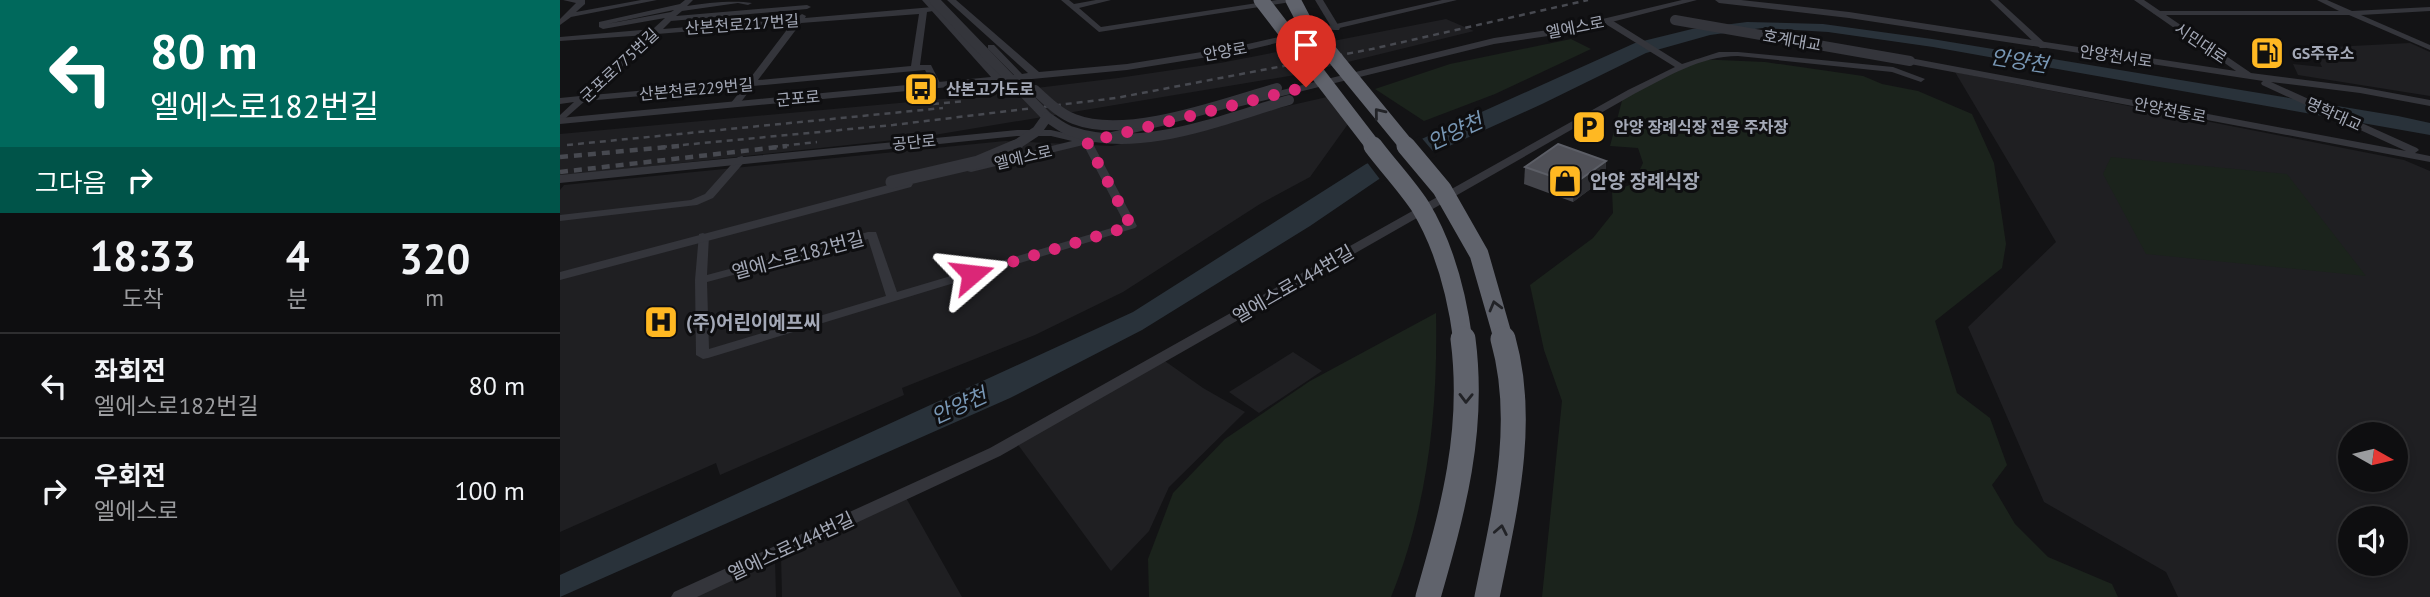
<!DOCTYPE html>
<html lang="ko">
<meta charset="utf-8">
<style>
:root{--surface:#0e0e10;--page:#171719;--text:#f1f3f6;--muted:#9b9c9f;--line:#2e2e30}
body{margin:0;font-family:"PT Sans","Noto Sans KR",sans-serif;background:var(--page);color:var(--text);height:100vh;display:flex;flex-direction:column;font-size:26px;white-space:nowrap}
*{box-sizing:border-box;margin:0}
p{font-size:23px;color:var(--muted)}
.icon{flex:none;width:38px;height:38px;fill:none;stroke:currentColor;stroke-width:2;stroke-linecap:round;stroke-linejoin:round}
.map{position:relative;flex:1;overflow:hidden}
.details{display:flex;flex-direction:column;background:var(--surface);width:560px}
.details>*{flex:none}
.banner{background:#00695c;color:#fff;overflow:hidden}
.needle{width:46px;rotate:98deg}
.buttons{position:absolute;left:1778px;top:422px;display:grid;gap:14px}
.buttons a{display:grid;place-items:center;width:70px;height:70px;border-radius:50%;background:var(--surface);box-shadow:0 4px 10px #0003,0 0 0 2px var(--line);font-size:35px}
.pin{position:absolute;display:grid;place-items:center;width:60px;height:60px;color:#fff;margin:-72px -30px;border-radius:50% 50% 50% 0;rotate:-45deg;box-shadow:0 0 7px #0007}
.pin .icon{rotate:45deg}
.me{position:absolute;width:77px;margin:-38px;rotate:73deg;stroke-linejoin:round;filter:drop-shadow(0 0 5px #0008)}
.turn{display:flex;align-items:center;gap:24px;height:147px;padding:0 35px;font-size:32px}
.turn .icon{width:91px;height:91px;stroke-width:2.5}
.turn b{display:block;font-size:49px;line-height:60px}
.then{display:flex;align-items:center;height:66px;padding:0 35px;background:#0003;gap:14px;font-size:26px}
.eta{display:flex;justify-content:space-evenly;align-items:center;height:119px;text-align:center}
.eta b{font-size:42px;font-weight:600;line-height:49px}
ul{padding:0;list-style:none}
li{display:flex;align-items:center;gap:21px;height:105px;padding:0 35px;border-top:2px solid var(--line)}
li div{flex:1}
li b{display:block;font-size:26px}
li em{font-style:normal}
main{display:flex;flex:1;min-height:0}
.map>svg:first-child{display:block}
.built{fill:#1f1f22;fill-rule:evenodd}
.green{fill:#1b231c}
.water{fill:#29323a}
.pier{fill:#131315}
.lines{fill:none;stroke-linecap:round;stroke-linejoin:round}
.minor{fill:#34353b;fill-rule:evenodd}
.tertiary{fill:#34353b;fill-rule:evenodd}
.rail-far1{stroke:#474950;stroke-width:2.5;stroke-dasharray:6 5;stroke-linecap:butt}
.rail{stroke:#474950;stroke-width:4.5;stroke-dasharray:8 6;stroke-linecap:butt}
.tertiary-bridge-far1{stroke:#34353b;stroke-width:10}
.tertiary-bridge{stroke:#34353b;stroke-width:13}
.motorway-bridge-far2{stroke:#60636c;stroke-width:15}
.motorway-bridge-far1{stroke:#60636c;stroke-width:19}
.motorway-bridge{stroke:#60636c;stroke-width:25}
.wall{fill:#44454b}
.shaded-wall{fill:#2c2d31}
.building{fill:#4f5057;stroke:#5c5e66;stroke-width:2}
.oneway{stroke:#222327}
.route{stroke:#db2777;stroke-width:12;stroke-dasharray:0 21.6}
.labels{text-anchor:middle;stroke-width:6;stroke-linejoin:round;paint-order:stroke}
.far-street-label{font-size:16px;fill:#a4a9b7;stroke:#0e0e10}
.far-poi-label{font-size:16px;font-weight:bold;fill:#a4a9b7;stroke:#0e0e10;text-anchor:start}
.poi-label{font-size:19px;font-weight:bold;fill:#a4a9b7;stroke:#0e0e10;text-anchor:start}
.street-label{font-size:19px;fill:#a4a9b7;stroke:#0e0e10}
.water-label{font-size:21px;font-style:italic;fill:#7897b5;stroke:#0e0e10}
</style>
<main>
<section class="details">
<div class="banner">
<div class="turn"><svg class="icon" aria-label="left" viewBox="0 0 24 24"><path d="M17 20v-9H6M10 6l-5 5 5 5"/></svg><div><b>80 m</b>엘에스로182번길</div></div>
<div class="then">그다음<svg class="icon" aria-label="right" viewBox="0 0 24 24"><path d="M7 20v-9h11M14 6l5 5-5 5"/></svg></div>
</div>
<div class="eta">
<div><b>18:33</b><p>도착</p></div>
<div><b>4</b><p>분</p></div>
<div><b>320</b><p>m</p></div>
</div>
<ul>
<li><svg class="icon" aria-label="left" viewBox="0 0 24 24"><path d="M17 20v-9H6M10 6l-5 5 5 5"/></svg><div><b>좌회전</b><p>엘에스로182번길</p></div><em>80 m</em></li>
<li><svg class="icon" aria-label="right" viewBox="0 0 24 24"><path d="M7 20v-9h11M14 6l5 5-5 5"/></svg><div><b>우회전</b><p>엘에스로</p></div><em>100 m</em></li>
</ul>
</section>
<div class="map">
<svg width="1870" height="597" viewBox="0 0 1870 597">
<rect width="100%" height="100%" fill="#131315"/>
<g class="built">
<polygon points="886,19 914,31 735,75 362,137 0,176 0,134 394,98 558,78 660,63"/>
<polygon points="1850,43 1870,52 1870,96 1738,75 1733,64 1762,67 1753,48"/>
<path d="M1395,72L1844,160L1870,171V597H1618L1606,572L1484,502L1408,327L1496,242ZM1790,434H1836V480H1790ZM1790,518H1836V564H1790Z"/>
<polygon points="767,97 788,124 750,177 700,204 563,292 475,335 342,388 344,395 160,475 156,463 0,532 0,190 4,185 445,141 552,146"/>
<polygon points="733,352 762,371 699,413 669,392"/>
<polygon points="602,359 643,388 685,412 609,487 589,531 551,571 456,442"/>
<polygon points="345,496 402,597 222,597 221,555"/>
<polygon points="215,558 216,597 132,597"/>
</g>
<g class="green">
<polygon points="1011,39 1031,49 935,94 864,121 815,89 890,64"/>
<polygon points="1136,59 1205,62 1303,76 1322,84 1358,91 1412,114 1434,163 1446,244 1442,268 1375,321 1397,393 1430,418 1447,465 1432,485 1455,524 1488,557 1552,584 1558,597 982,597 1002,401 984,350 970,285 1033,238 1053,213 1052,191 1073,184 1083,163 1078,148 1050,146 1063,97"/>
<polygon points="1551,157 1727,174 1806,276 1586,254 1543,174"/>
<path d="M876,313C878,410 868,506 831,597H589L588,559L613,493L665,439L750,381Z"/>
</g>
<polygon class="water" points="1187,22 1263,24 1372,39 1838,116 1870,123 1870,135 1373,47 1268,32 1202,28 1150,35 1086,53 982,104 825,175 750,226 582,330 450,398 0,597 0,575 573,312 806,164 1075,43 1132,29"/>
<polygon class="pier" points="860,136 877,156 822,182 806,161"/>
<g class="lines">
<g class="minor">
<polygon points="3,0 25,0 25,4 16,12 81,0 97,0 11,17 0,25 0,19 16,3"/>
<path d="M125,0H133L127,6C146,3 174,0 192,3L188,5L178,3L122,11L116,16L247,5L251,7L247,9L111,21L103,29L236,18L242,14L246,16L245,18L373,7V11L367,12L360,65H371L381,85L374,87L365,70L193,86L178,106L175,107L170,104L184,87L25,101L0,123V115L14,102L0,104V98L20,96L87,35L0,41V37L93,29L105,18L43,29L39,27V22L120,4ZM114,10L111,12L47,24ZM359,14L351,66L198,80L241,23ZM232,23L188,81L32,95L97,34Z"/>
<polygon points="501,0 509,0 514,4 536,0 551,0 519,8 541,27 717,0 735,0 731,2 539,32"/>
<polygon points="755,0 763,0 780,28 779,30 773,30"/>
<polygon points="1430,0 1438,0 1486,44 1486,48 1480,48"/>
<polygon points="1757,0 1767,0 1792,11 1870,7 1870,11 1801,15 1870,45 1870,50 1789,15 1597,15 1593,13 1597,11 1779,11"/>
<path d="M1044,19H1050L1122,64L1159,52H1178L1333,67L1365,79L1361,82L1332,72L1178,56C1140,56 1107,77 1074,94L440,456L137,597H111L114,592L430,448L1068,90L1115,67L1044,23Z"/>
<path d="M527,139L532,142L577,226L575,228L148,358L143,359L136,355L135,280L139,234L143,233L149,236L147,275L308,232H316L337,292L565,224L522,142ZM308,239L326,296L149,349L147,282Z"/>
<polygon points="182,156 187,159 153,198 137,205 0,221 0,215 131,200 145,194 178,157"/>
</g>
<g class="tertiary">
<polygon points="362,0 371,0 441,76 454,75 428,49 428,45 434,45 462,74 468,73 387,0 396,0 479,72 567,64 679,46 882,0 897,0 679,52 567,70 0,124 0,118 431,77"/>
<polygon points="1122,0 1137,0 1009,33 934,44 673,108 668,105 669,103 934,38 1009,27"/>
<polygon points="1155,0 1181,0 1289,12 1676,71 1574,0 1584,0 1691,73 1800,87 1870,100 1870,106 1800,93 1711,82 1857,148 1859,150 1855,153 1870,156 1870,162 1350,64 1345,61 1350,58 1846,151 1702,85 1701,83 1703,81 1289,18 1159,3"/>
<polygon points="602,120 607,123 606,125 411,172 407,171 407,167 512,141 491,136 457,136 0,183 0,175 457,130 491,130 526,138"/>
<polygon points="347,180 353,184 351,187 0,280 0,272"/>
</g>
<g class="rail-far1">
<polyline points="373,104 405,101"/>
<polyline points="7,145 383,108"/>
<polyline points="101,147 333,125 556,98 812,49 1028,0"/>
<polyline points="212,147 257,142"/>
</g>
<g class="rail">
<polyline points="0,157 119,146"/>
<polyline points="0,172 227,146"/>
</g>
<g class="tertiary-bridge-far1">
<path d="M374,0L487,117C495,122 502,128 510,131C580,155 662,119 729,100"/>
<polyline points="1115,20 1350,61"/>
<path d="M475,90C487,101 499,113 514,119C567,140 664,103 717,88"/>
<polyline points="453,147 477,131 487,117"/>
</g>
<polyline class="tertiary-bridge" points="332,182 418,162 456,146"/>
<g class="motorway-bridge-far2">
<polyline points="701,0 814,147"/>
<polyline points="733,0 743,19 848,147"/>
</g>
<g class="motorway-bridge-far1">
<path d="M813,146C828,166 846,185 860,206C885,247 897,295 903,341"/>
<polyline points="846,146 882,189 919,254 944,341"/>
</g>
<g class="motorway-bridge">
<path d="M868,597C893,510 915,431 903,339"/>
<path d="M927,597C944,513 967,424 943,339"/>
</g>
</g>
<polygon class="wall" points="1046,161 1045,178 1013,202 964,184 965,167"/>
<polygon class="shaded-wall" points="1046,161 1045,178 1013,202 1014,184"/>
<polygon class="building" points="998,144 1046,161 1014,184 965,167"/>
<defs><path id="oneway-chevron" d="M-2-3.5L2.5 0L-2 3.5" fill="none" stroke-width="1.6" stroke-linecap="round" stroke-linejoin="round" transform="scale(1.75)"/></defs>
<g class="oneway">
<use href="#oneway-chevron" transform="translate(819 113) rotate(-129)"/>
<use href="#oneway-chevron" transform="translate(935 306) rotate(-105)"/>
<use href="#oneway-chevron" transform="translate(906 398) rotate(91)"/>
<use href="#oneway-chevron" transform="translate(941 530) rotate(-79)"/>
</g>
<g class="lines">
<polyline class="route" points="412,274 571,226 527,142 746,87"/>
</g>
<defs>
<g id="fuel-square" transform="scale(1.75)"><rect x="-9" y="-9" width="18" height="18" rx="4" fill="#ffb822" stroke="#0e0e10"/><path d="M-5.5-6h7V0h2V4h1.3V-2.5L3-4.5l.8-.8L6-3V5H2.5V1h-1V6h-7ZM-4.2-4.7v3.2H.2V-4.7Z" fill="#111"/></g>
<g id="bus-square" transform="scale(1.75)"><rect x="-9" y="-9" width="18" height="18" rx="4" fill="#ffb822" stroke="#0e0e10"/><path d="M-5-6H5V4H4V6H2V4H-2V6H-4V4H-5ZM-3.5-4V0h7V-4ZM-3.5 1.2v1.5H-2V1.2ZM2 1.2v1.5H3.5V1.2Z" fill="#111"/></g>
<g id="parking-square" transform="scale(1.75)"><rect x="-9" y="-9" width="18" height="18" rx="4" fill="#ffb822" stroke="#0e0e10"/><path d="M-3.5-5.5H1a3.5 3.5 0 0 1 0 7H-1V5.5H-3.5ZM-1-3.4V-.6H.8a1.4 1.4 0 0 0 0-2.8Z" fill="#111"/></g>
<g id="shop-square" transform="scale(1.75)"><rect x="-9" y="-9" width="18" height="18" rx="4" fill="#ffb822" stroke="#0e0e10"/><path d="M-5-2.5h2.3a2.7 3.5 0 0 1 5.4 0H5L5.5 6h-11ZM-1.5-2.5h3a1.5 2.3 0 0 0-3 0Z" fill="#111"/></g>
<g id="hospital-square" transform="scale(1.75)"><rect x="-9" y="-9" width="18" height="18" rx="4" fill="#ffb822" stroke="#0e0e10"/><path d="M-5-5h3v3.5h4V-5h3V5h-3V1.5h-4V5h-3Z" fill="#111"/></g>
</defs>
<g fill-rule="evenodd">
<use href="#fuel-square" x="1707" y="53"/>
<use href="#bus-square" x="361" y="89"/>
<use href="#parking-square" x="1029" y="127"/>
<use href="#shop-square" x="1005" y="181"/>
<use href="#hospital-square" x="101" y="322"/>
</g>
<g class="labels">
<g class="far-street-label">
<text transform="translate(182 24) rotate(-4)" y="6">산본천로217번길</text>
<text transform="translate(1015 27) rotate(-11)" y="6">엘에스로</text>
<text transform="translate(1232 40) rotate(10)" y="6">호계대교</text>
<text transform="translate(1641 43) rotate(34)" y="6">시민대로</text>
<text transform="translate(665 51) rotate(-10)" y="6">안양로</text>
<text transform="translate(1556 56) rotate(8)" y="6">안양천서로</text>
<text transform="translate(59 65) rotate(-43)" y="6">군포로775번길</text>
<text transform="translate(136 89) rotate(-5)" y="6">산본천로229번길</text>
<text transform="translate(238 98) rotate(-5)" y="6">군포로</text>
<text transform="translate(1610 110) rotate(11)" y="6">안양천동로</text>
<text transform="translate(1774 114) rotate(24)" y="6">명학대교</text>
<text transform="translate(354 142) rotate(-5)" y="6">공단로</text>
<text transform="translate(463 157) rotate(-13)" y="6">엘에스로</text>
</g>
<g class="far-poi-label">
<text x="1732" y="59">GS주유소</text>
<text x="386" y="95">산본고가도로</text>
<text x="1054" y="133">안양 장례식장 전용 주차장</text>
</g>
<g class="poi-label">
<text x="1030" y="188">안양 장례식장</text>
<text x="126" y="329">(주)어린이에프씨</text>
</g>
<g class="street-label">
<text transform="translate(238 255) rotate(-15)" y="7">엘에스로182번길</text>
<text transform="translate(733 284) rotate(-30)" y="7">엘에스로144번길</text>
<text transform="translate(231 546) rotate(-25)" y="7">엘에스로144번길</text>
</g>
<g class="water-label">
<text transform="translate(1459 61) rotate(9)" y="7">안양천</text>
<text transform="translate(895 132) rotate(-25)" y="7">안양천</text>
<text transform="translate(399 406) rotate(-24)" y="7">안양천</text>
</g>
</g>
</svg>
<div class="buttons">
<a><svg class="needle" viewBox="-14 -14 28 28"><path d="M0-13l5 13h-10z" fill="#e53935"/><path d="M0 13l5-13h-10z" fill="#9b9c9f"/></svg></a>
<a><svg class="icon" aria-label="sound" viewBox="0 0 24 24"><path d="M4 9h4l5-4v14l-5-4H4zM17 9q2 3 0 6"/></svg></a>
</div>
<div class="pin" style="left:746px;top:87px;background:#d93025"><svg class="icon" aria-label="arrive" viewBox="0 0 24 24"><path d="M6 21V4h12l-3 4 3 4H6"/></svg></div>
<svg class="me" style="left:412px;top:274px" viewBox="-20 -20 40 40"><path d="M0-17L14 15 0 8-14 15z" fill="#db2777" stroke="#fff" stroke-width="4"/></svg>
</div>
</main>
